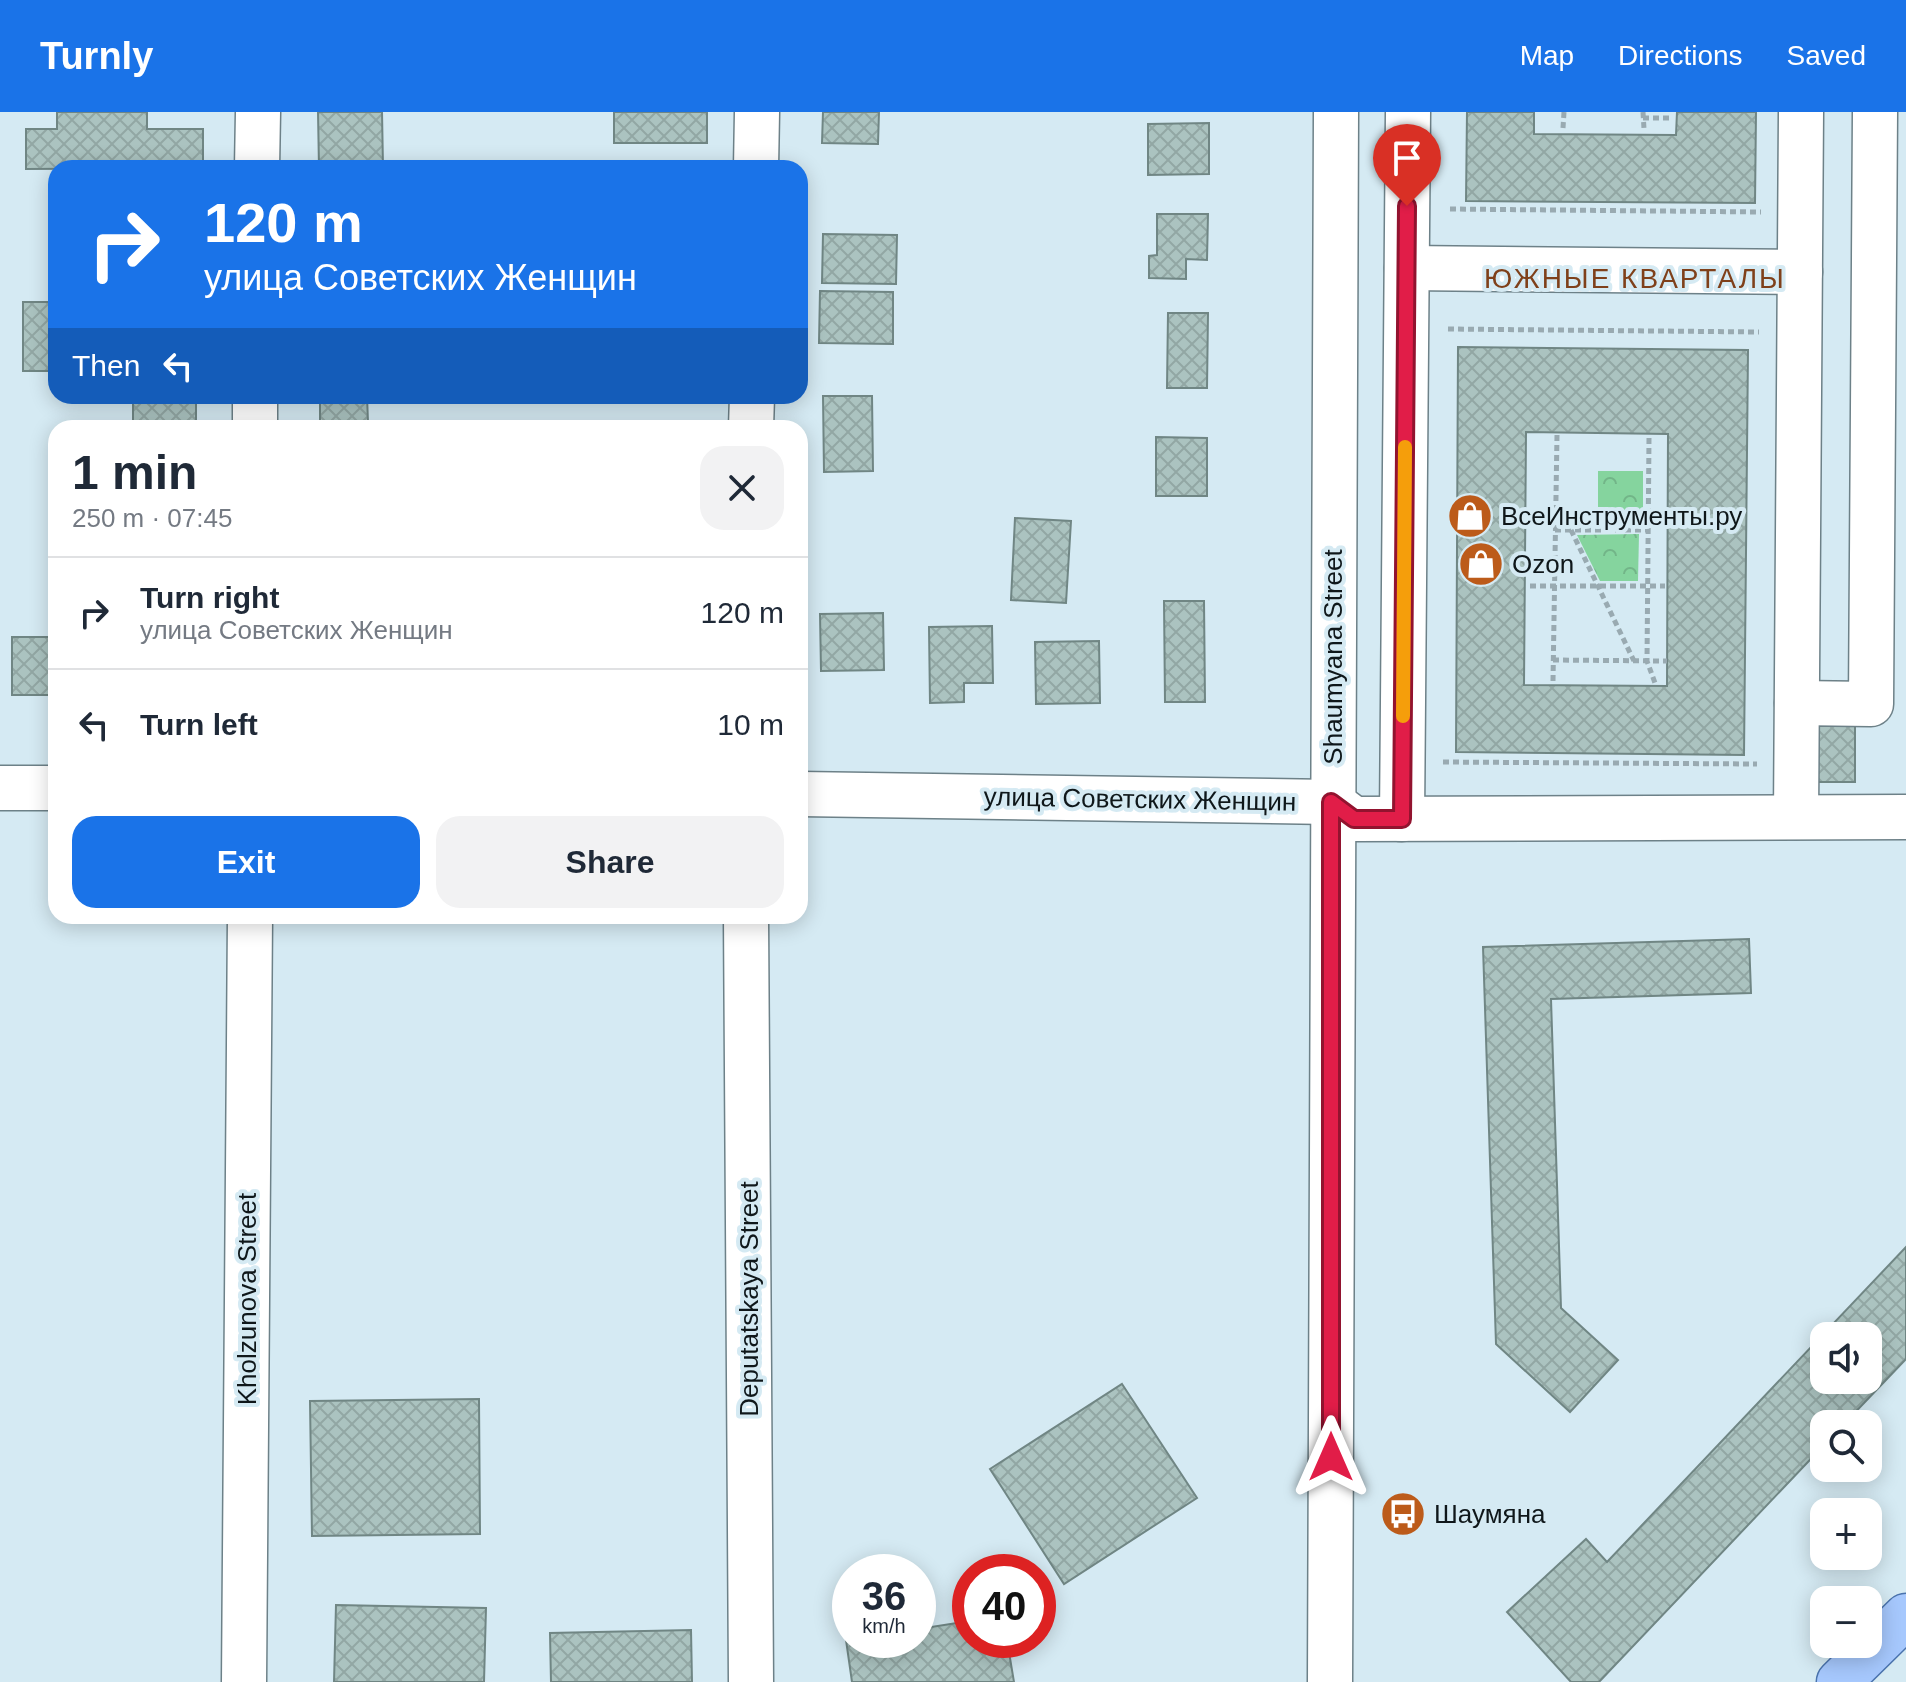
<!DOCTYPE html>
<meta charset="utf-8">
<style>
:root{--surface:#fff;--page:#f2f2f3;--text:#1f2937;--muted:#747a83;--line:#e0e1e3;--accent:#1a73e8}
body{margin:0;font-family:Helvetica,sans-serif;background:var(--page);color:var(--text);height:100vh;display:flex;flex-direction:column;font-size:30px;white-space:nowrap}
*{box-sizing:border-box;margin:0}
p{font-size:26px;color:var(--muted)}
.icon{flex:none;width:44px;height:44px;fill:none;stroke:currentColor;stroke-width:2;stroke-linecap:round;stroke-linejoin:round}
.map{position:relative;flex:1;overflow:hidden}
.side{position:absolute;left:48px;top:308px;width:760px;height:504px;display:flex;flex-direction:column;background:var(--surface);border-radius:24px;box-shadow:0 4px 20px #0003}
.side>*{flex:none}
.hud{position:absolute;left:48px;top:48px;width:760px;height:244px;border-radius:24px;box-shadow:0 4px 20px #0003;background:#1a73e8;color:#fff;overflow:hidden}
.tools{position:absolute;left:1810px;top:1210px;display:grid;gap:16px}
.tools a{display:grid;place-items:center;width:72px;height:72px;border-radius:16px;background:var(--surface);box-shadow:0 4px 20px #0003;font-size:40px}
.speed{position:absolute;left:832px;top:1442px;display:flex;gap:16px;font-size:40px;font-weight:700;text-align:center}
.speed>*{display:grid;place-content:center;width:104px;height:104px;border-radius:50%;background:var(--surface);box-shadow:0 4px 20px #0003;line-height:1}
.speed small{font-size:20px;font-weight:400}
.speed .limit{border:12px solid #d22;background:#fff;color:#111}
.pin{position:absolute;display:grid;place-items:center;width:68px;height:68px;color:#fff;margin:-82px -34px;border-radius:50% 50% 50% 0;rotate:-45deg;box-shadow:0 0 8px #0007}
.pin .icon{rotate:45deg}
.me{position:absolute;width:88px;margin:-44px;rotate:0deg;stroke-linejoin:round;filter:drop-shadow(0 0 6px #0008)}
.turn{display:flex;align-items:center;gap:28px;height:168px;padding:0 24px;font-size:36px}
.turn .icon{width:104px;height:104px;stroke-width:2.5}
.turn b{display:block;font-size:56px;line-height:68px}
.then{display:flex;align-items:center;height:76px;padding:0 24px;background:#0003;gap:16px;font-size:30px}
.round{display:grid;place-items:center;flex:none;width:84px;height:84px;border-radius:24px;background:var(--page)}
.summary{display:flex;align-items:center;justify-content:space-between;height:136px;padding:0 24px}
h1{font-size:48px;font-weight:700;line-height:60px}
.cta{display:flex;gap:16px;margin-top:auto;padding:16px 24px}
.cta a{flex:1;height:92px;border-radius:24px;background:var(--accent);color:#fff;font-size:32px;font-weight:700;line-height:92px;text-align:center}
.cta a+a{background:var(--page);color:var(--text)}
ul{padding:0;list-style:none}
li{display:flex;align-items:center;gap:24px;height:112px;padding:0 24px;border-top:2px solid var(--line)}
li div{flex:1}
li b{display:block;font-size:30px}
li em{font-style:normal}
header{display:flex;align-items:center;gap:48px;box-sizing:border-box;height:112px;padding:0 40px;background:var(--accent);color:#fff}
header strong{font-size:38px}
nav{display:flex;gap:44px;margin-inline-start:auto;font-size:28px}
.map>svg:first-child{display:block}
.park{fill:url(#park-crowns)}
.building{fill:url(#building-cross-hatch);stroke:#708684;stroke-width:2;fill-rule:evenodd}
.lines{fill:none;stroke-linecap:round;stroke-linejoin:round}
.minor-casing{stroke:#6d8188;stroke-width:47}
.major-casing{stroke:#4a73ad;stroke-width:47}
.path{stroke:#99aab1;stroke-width:5;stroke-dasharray:6 4;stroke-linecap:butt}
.minor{stroke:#fff;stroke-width:44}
.major{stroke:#a6c8fd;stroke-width:44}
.route-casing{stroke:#92132f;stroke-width:20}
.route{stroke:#e11d48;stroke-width:14}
.slow{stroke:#f59e0b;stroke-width:14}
.labels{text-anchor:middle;stroke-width:8;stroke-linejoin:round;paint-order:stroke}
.poi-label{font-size:26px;fill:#0f171a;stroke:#d5eaf3;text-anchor:start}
.street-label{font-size:26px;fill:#0f171a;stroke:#d5eaf3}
.neighbourhood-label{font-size:28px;letter-spacing:2px;fill:#7f401a;stroke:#d5eaf3}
</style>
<header>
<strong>Turnly</strong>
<nav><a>Map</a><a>Directions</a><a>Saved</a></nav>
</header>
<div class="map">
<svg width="1906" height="1570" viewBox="0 0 1906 1570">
<defs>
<pattern id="park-crowns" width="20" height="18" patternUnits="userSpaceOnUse" patternTransform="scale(2)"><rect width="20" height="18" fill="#85d49e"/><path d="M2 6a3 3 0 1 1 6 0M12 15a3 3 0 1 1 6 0" fill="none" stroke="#72b588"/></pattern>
<pattern id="building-cross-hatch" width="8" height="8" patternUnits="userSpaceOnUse" patternTransform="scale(2)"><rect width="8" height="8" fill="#abc3c0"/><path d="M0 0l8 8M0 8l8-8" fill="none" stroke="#92a7a4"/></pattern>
</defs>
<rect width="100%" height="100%" fill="#d5eaf3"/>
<g class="park">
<rect x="1598" y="359" width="45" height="41"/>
<polygon points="1639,422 1638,469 1600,469 1577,423"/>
</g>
<g class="building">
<polygon points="57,0 147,0 147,17 203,17 203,56 26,57 26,17 57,17"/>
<polygon points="318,0 382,0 383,55 319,56"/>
<rect x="614" y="0" width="93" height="31"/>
<polygon points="823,0 879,0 878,32 822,31"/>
<polygon points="1467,0 1534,0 1534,22 1676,23 1677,0 1756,0 1755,91 1466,89"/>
<polygon points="1209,11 1209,62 1148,63 1148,12"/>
<polygon points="1157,102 1208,102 1207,148 1186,147 1186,167 1149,166 1149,144 1157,143"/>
<polygon points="823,122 897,123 896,172 822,171"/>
<polygon points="820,179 893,180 893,232 819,231"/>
<rect x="23" y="190" width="33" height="69"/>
<polygon points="1168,201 1208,201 1207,276 1167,276"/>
<path d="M1458,235L1748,238L1744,643L1456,640ZM1526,320L1668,322L1667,574L1524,573Z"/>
<rect x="133" y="284" width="63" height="32"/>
<polygon points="320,284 367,284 368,310 320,311"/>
<polygon points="823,284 872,284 873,359 824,360"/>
<polygon points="1156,325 1207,326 1207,384 1156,384"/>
<polygon points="1015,406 1071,409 1066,491 1011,488"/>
<polygon points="1164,489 1204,489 1205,590 1165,590"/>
<polygon points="883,501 884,558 821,559 820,502"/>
<polygon points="992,514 993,571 964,571 964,590 930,591 929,515"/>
<rect x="12" y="525" width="44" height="58"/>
<polygon points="1099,529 1100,591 1036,592 1035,530"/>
<polygon points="1816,614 1855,614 1855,670 1815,670"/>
<polygon points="1749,827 1751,881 1551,887 1561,1196 1618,1248 1570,1300 1496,1232 1483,835"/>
<path d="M1906,1135V1247L1844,1312H1824V1333L1599,1570H1571L1507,1500L1586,1427L1607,1450ZM1824,1224H1868V1268H1824Z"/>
<polygon points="1122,1272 1197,1386 1064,1472 990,1357"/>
<polygon points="479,1287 480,1422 312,1424 310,1289"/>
<polygon points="336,1493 486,1496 484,1570 334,1570"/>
<polygon points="970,1509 970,1528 1007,1528 1014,1570 852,1570 846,1528 918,1528 918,1517"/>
<polygon points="691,1518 692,1570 551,1570 550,1521"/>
</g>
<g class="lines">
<g class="minor-casing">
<g id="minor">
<polyline points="257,56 258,0"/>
<polyline points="756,56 757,0"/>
<polyline points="1407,156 1800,160"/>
<polyline points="255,316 255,284"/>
<polyline points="751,316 752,284"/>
<polyline points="1797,591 1871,592 1875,0"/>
<polyline points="0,676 56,676"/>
<polyline points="800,682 1331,690 1354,707 1906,705"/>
<polyline points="1796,705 1801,0"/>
<polyline points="1402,707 1408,0"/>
<polyline points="746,804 751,1570"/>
<polyline points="244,1570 250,804"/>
<polyline points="1330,1570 1336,0"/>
</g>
</g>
<g class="major-casing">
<polyline id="major" points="1839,1570 1906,1504"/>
</g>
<g class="path">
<polyline points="1643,0 1644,17"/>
<polyline points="1643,6 1671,6"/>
<polyline points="1563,16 1564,0"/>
<polyline points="1450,97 1761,100"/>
<polyline points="1448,217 1759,220"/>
<polyline points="1649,326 1647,549 1655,571"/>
<polyline points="1555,418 1648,418"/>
<polyline points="1571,418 1634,549"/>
<polyline points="1530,474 1665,474"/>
<polyline points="1553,548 1667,549"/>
<polyline points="1553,569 1557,323"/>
<polyline points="1443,650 1757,652"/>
</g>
<use href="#minor" class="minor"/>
<use href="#major" class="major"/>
</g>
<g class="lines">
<g class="route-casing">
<polyline id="route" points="1331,1345 1331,690 1354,707 1402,707 1407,94"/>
</g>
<use href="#route" class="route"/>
<polyline class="slow" points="1403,604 1405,335"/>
</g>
<defs>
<g id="shop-disc" transform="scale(2.3)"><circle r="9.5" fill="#bc5b1a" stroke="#d5eaf3"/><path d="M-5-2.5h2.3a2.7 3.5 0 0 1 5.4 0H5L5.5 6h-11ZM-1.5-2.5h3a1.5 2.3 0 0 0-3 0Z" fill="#fff"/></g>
<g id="bus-disc" transform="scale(2.3)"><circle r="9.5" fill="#bc5b1a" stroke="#d5eaf3"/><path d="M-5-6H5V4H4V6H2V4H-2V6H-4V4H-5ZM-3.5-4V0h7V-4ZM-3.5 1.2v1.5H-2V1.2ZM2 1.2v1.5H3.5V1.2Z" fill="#fff"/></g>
</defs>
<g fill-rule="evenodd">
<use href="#shop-disc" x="1470" y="404"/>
<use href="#shop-disc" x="1481" y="452"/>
<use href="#bus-disc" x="1403" y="1402"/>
</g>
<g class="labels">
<g class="poi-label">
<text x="1501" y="413">ВсеИнструменты.ру</text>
<text x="1512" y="461">Ozon</text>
<text x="1434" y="1411">Шаумяна</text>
</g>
<g class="street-label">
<text transform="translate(1333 545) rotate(-90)" y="9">Shaumyana Street</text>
<text transform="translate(1140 687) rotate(1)" y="9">улица Советских Женщин</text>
<text transform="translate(247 1187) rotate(-90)" y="9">Kholzunova Street</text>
<text transform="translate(749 1187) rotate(-90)" y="9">Deputatskaya Street</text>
</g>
<g class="neighbourhood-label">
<text x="1635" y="176">ЮЖНЫЕ КВАРТАЛЫ</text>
</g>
</g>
</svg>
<div class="tools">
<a><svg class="icon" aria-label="sound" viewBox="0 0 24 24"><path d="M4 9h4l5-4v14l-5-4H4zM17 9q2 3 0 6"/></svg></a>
<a><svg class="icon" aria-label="search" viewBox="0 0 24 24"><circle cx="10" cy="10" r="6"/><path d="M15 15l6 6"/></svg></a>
<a>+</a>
<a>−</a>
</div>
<div class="speed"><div>36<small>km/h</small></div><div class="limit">40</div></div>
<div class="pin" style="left:1407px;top:94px;background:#d93025"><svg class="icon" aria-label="arrive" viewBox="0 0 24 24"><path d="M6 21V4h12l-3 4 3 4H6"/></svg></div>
<svg class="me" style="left:1331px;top:1345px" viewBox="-20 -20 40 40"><path d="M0-17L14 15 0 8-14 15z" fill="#e11d48" stroke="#fff" stroke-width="4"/></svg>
<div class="hud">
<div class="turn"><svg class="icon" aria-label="right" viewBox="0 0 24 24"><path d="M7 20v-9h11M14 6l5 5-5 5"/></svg><div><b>120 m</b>улица Советских Женщин</div></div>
<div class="then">Then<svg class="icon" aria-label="left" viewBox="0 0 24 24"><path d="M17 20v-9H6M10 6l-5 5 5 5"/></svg></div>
</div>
<section class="side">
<div class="summary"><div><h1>1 min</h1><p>250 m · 07:45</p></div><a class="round"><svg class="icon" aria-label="close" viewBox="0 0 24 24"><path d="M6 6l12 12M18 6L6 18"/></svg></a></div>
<ul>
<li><svg class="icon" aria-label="right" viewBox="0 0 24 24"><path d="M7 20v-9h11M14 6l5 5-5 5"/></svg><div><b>Turn right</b><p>улица Советских Женщин</p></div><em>120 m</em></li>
<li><svg class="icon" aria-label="left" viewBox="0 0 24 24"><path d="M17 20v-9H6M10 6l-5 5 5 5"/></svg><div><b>Turn left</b></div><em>10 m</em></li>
</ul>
<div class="cta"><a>Exit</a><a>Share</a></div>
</section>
</div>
